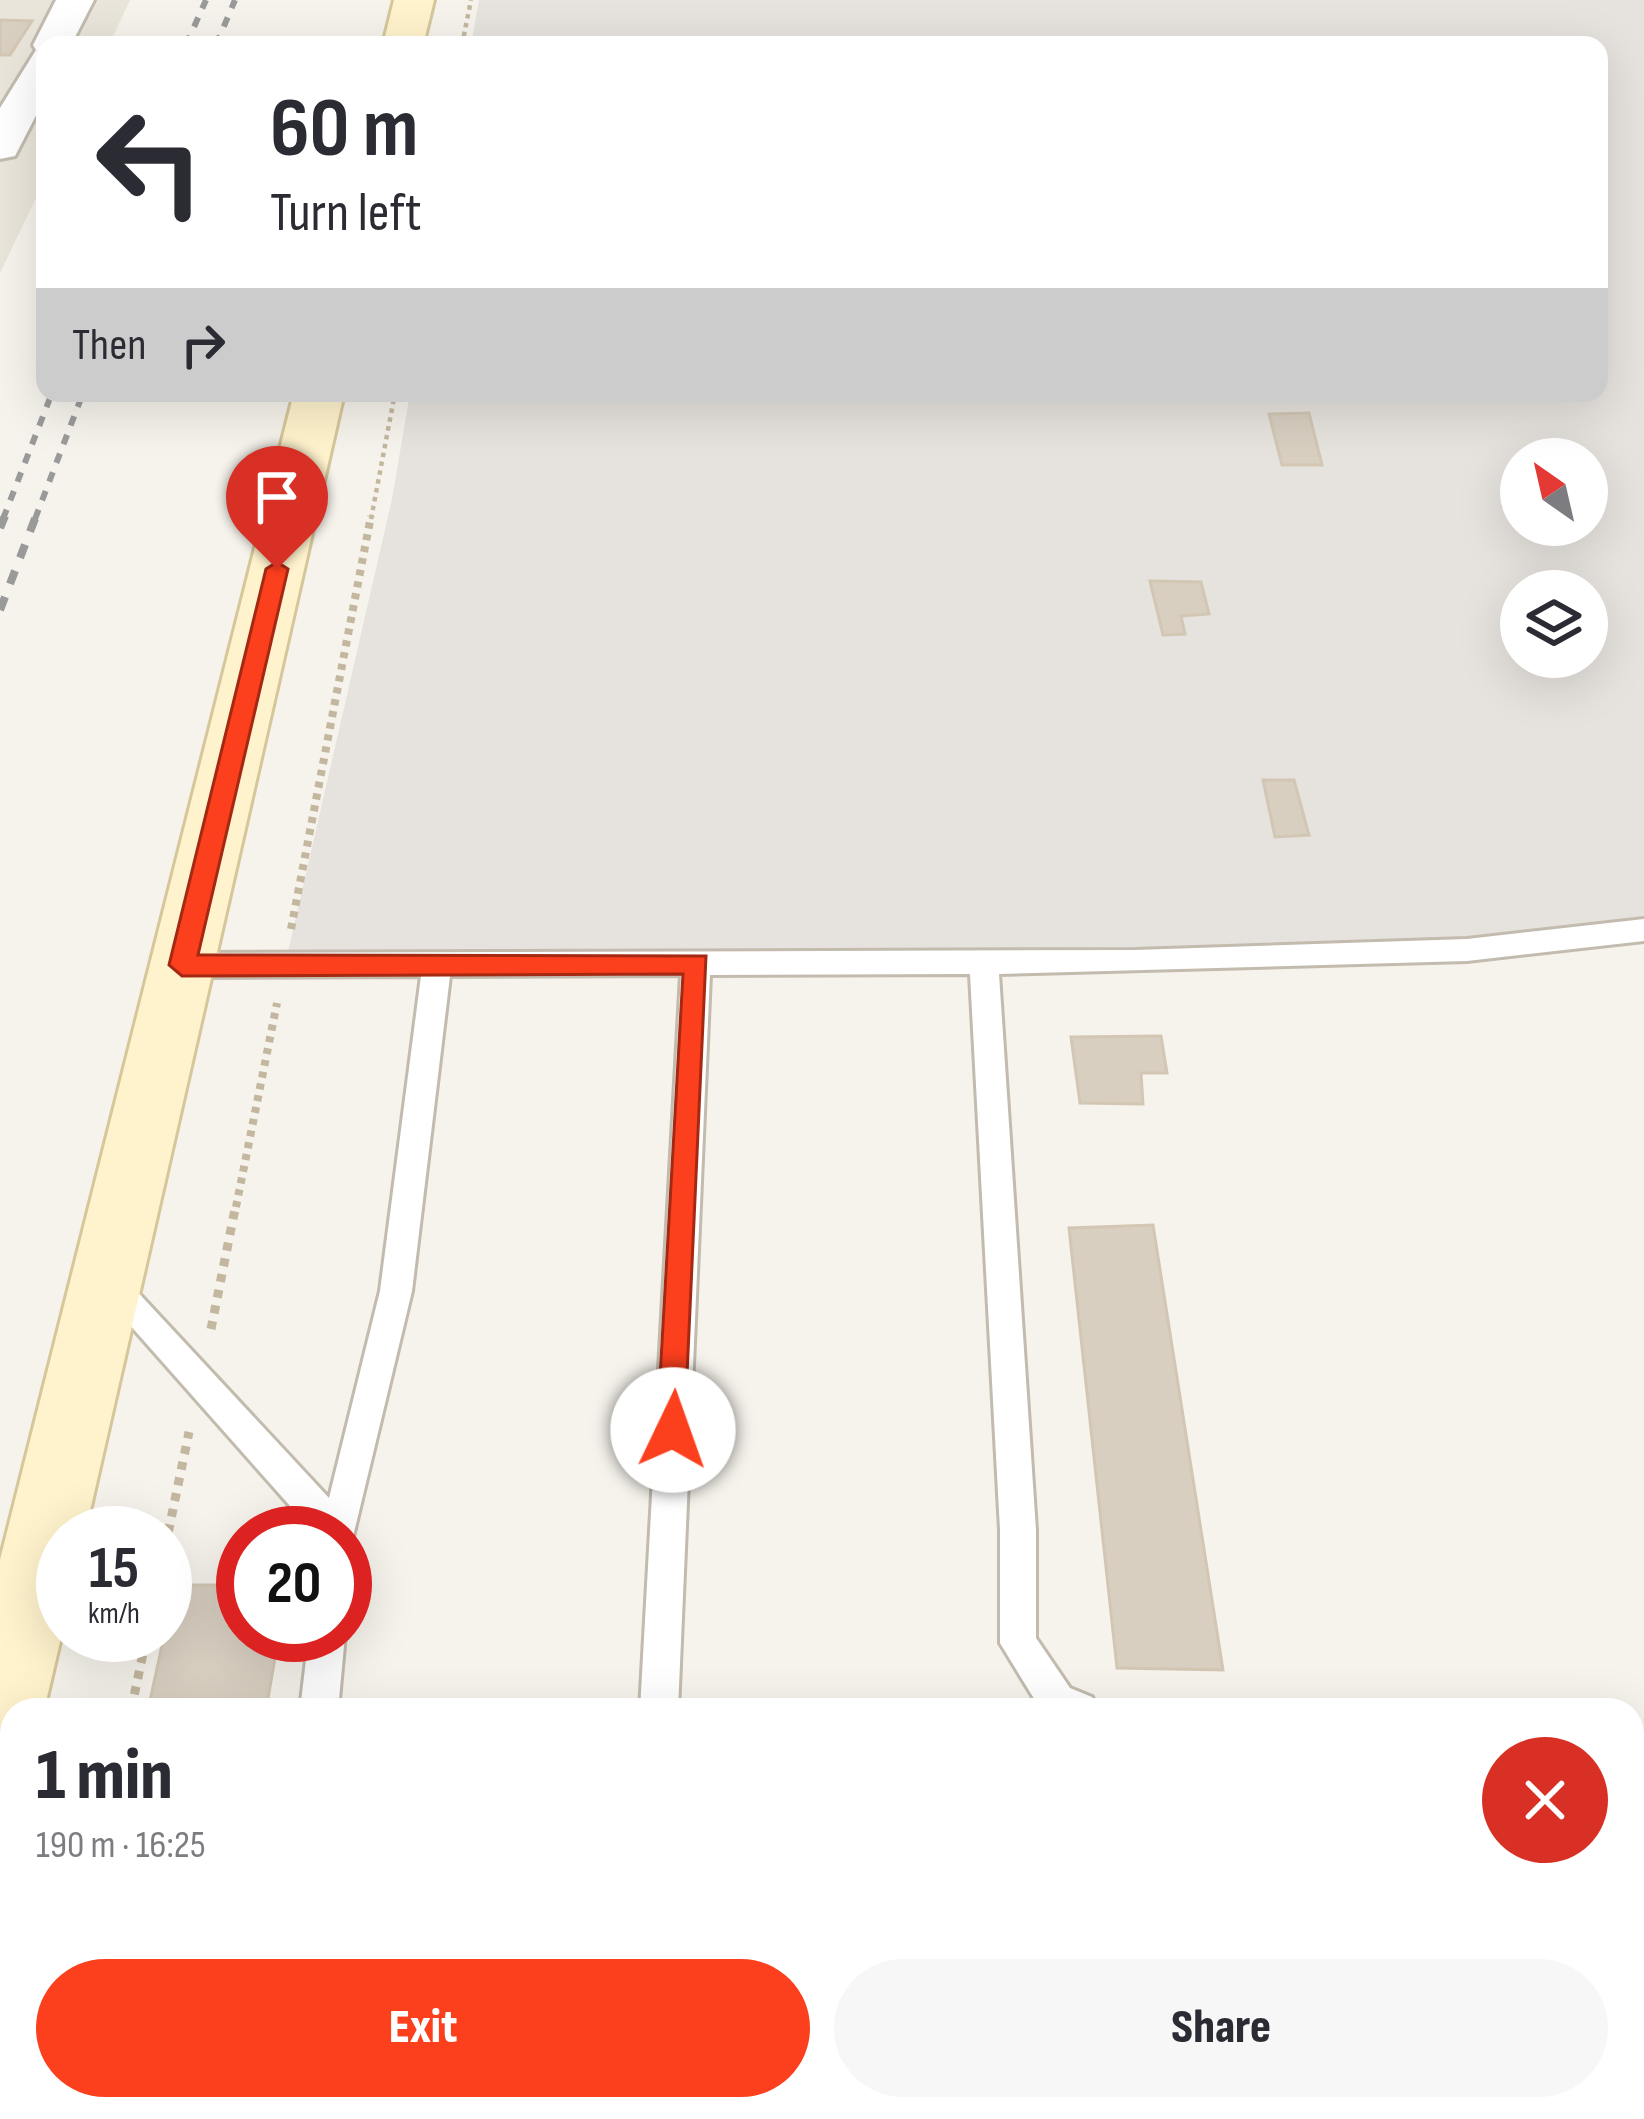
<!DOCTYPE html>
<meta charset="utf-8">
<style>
:root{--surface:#fff;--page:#f7f7f7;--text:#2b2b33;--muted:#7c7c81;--accent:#fc3f1d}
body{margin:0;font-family:"Sofia Sans Condensed",sans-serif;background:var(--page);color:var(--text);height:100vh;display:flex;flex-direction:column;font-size:45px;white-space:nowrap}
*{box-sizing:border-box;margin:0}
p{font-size:39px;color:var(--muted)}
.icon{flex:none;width:66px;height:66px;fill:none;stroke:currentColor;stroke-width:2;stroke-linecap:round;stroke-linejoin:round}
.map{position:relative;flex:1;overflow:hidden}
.drawer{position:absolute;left:0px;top:1698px;width:1644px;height:423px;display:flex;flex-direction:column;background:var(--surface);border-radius:36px 36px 0 0;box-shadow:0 12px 48px #0002}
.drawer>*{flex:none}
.guide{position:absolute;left:36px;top:36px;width:1572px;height:366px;border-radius:24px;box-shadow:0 12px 48px #0002;background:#fff;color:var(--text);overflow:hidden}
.needle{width:78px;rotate:326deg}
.controls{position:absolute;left:1500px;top:438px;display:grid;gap:24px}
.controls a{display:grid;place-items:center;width:108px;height:108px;border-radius:50%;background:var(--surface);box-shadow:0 12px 48px #0002;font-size:60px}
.speed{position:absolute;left:36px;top:1506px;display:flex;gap:24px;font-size:60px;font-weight:700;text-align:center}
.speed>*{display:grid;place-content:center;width:156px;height:156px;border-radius:50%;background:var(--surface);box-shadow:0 12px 48px #0002;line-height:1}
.speed small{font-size:30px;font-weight:400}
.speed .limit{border:18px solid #d22;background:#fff;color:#111}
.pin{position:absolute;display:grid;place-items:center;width:102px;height:102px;color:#fff;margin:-123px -51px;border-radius:50% 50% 50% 0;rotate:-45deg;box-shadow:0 0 12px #0007}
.pin .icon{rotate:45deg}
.me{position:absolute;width:132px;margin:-66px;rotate:3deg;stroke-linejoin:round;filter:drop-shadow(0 0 9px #0008)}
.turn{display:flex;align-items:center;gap:42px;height:252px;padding:0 36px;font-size:54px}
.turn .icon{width:156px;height:156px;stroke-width:2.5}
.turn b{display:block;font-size:84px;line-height:102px}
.then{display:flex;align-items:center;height:114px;padding:0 36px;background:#0003;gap:24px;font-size:45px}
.round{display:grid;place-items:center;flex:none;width:126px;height:126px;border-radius:63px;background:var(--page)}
.headline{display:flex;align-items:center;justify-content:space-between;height:204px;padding:0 36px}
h1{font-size:72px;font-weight:800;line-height:90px}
.cta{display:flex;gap:24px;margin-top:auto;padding:24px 36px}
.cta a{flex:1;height:138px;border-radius:72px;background:var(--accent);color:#fff;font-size:48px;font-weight:800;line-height:138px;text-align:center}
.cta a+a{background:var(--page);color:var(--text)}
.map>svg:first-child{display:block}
.residential{fill:#eae5da}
.industrial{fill:#e6e2dd;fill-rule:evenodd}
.building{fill:#d8cfc1;stroke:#d3c7b4;stroke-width:3}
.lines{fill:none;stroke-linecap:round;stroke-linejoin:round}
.lane-casing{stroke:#c2bbae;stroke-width:6}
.street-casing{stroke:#c2bbae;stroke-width:6}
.secondary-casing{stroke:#d6c79b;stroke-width:6}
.path-far2{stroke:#c4b79f;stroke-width:4.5;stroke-dasharray:4.5 4.5;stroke-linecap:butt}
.path-far1{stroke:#c4b79f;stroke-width:8;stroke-dasharray:6 6;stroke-linecap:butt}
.path{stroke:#c4b79f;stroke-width:9;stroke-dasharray:8 8;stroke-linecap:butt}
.lane{fill:#fff;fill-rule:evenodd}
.street{fill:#fff;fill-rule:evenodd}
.secondary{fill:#fff3cd;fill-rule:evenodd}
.rail-far1{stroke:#9a9a9a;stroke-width:6;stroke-dasharray:10 10;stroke-linecap:butt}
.rail{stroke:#9a9a9a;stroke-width:8;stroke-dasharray:14 14;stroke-linecap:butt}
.route{fill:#fc3f1d;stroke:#a42913;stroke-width:3}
</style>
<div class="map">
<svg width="1644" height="2119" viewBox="0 0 1644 2119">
<rect width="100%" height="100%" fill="#f6f3ec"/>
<polygon class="residential" points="0,0 130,0 109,45 45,45 45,179 0,273"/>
<path class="industrial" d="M479,0H1644V930L1467,950L285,965L392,499L410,393H1599V45H471ZM1521,459H1587V525H1521ZM1521,591H1587V657H1521Z"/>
<g class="building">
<polygon points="0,20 32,21 10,55 0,55"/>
<polygon points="1309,413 1322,465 1282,465 1269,414"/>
<polygon points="1150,581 1201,582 1209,614 1181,616 1185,634 1163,635"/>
<polygon points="1263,780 1294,780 1309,835 1275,837"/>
<polygon points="1161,1036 1167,1073 1141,1073 1143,1104 1080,1103 1071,1037"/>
<polygon points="1153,1225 1223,1670 1117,1668 1069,1228"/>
<polygon points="175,1585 243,1585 243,1635 279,1635 266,1710 148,1710"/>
<polygon points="64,2109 236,2109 235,2119 62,2119"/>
<polygon points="1272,2109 1438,2109 1432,2119 1265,2119"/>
</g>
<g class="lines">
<g class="lane-casing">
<g id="lane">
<polygon points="1644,919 1644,941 1467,961 999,974 1036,1530 1036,1638 1070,1688 1092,1697 1098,1710 1041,1710 1000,1643 1000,1530 970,974 710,975 678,1710 640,1710 681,975 450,976 412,1291 351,1545 345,1547 345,1533 314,1533 91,1281 96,1271 107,1266 118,1271 329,1498 380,1291 421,976 182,977 168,965 182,953 1135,950 1467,939"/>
<polygon points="309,1635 345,1635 338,1710 300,1710"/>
<polygon points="254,2109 296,2109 295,2119 253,2119"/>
<rect x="618" y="2109" width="42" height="10"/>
</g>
</g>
<g class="street-casing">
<polygon id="street" points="56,0 94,0 71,45 45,45 45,98 15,156 0,159 0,108 36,50 33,45"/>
</g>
<g class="secondary-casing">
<g id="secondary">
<polygon points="394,0 434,0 423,45 383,45"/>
<polygon points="294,393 344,393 85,1533 63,1533 63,1629 44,1710 12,1710 12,1760 0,1765 0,1560"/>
</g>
</g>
<g class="path-far2">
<polyline points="462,45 471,0"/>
<polyline points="371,519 395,393"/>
</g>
<g class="path-far1">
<polyline points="291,929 371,516"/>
<polyline points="236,1207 277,1003"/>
</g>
<g class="path">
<polyline points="211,1329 236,1204"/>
<polyline points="165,1548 189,1432"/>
<polyline points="131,1710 147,1635"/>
<polyline points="46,2119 48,2109"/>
</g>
<use href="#lane" class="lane"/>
<use href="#street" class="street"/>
<use href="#secondary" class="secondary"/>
<g class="rail-far1">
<polyline points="186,45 206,0"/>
<polyline points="216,45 235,0"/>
<polyline points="3,519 52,393"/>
<polyline points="35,519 83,393"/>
</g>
<g class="rail">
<polyline points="0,528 5,516"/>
<polyline points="0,610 36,516"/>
</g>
</g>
<polygon class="route" points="277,562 288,569 198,955 706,956 684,1441 673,1445 662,1441 657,1430 683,974 182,976 169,965 266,569"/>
</svg>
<div class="controls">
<a><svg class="needle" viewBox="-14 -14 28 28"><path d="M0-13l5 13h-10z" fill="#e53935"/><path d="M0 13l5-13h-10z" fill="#7c7c81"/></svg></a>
<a><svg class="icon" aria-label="layers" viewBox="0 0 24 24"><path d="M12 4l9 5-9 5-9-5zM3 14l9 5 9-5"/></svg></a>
</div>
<div class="speed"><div>15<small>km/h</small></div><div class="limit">20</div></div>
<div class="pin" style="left:277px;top:569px;background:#d93025"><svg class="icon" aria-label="arrive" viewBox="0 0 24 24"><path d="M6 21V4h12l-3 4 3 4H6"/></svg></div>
<svg class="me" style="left:673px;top:1430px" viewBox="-20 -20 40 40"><circle r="19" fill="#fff"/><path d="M0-13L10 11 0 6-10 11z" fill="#fc3f1d"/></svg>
<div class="guide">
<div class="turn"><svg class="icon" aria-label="left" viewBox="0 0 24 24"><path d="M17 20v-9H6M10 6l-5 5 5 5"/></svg><div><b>60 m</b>Turn left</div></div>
<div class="then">Then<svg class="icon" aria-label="right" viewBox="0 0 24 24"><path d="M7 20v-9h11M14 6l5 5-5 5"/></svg></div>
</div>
<section class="drawer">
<div class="headline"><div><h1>1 min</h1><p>190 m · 16:25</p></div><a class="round" style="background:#d93025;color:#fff"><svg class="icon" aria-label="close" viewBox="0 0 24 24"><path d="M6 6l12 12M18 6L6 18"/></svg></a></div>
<div class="cta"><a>Exit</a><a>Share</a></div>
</section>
</div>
